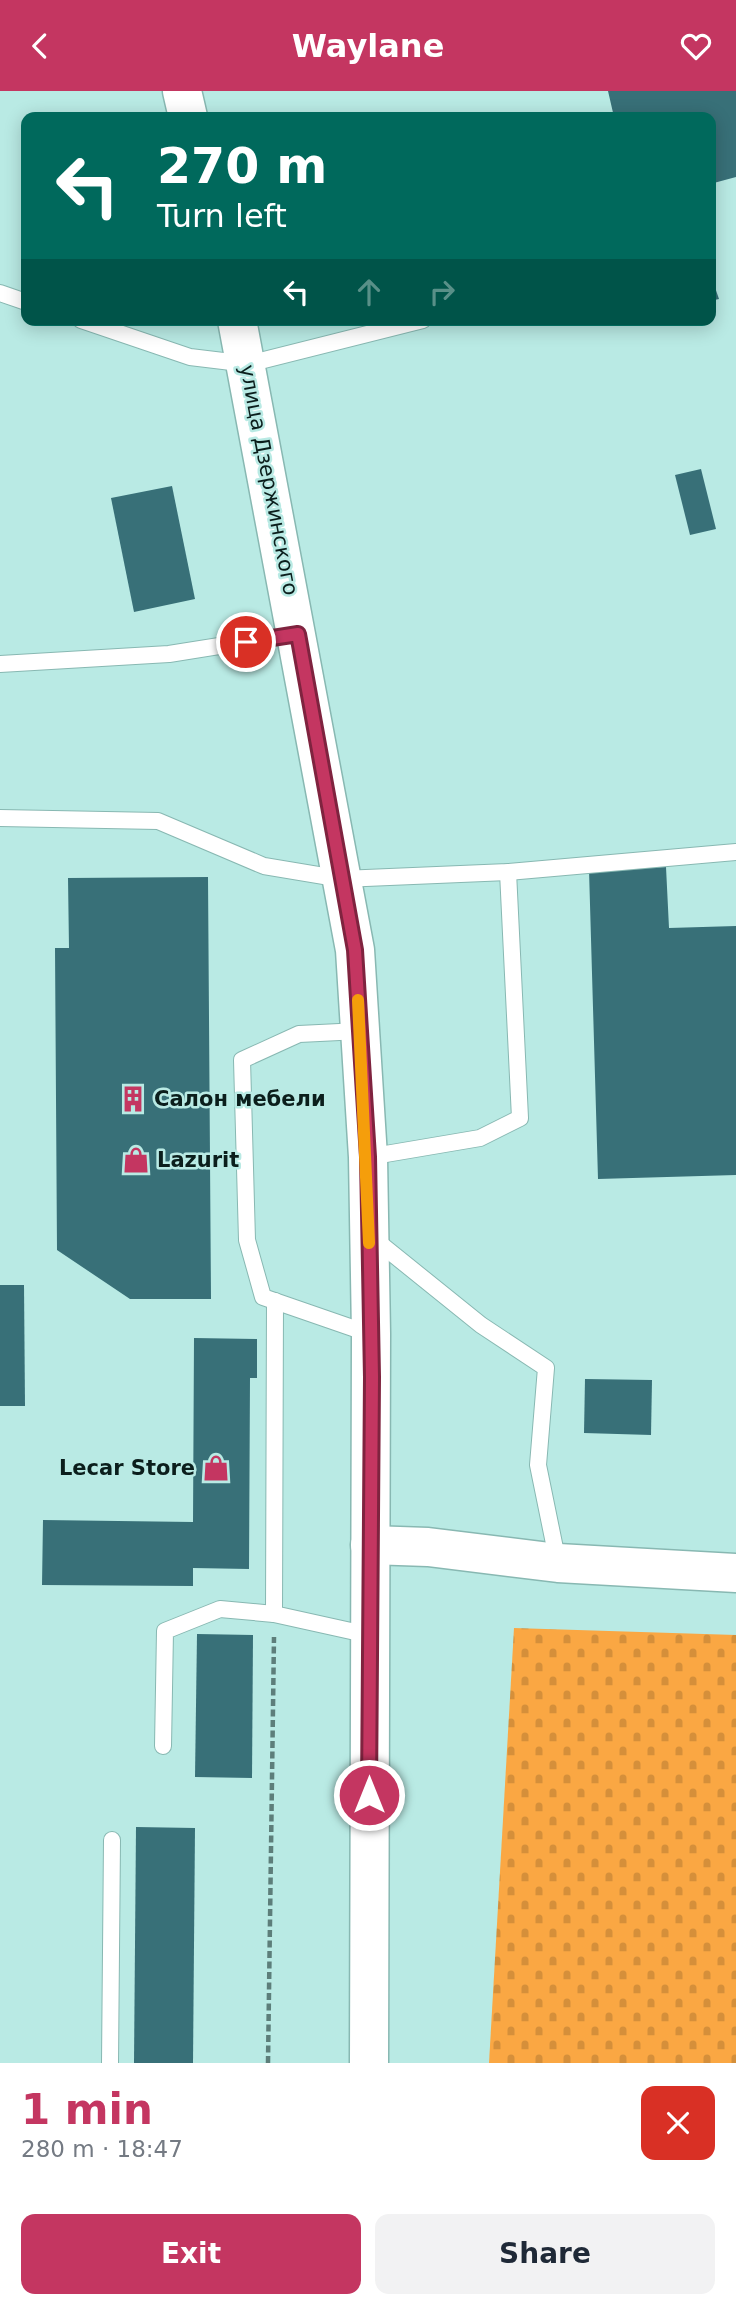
<!DOCTYPE html>
<meta charset="utf-8">
<style>
:root{--surface:#fff;--page:#f2f2f3;--text:#1f2937;--muted:#747a83;--accent:#c43661}
body{margin:0;font-family:"DejaVu Sans",sans-serif;background:var(--page);color:var(--text);height:100vh;display:flex;flex-direction:column;font-size:26px;white-space:nowrap}
*{box-sizing:border-box;margin:0}
p{font-size:23px;color:var(--muted)}
.icon{flex:none;width:38px;height:38px;fill:none;stroke:currentColor;stroke-width:2;stroke-linecap:round;stroke-linejoin:round}
.map{position:relative;height:1972px;overflow:hidden}
.sheet{display:flex;flex-direction:column;background:var(--surface);flex:1}
.sheet>*{flex:none}
.guide{position:absolute;left:21px;top:21px;width:695px;height:214px;border-radius:14px;box-shadow:0 4px 18px #0003;background:#00695c;color:#fff;overflow:hidden}
.pin{position:absolute;display:grid;place-items:center;width:60px;height:60px;color:#fff;margin:-30px;border:4px solid #fff;border-radius:50%;box-shadow:0 2px 7px #0007}
.me{position:absolute;width:77px;margin:-38px;rotate:0deg;stroke-linejoin:round;filter:drop-shadow(0 0 5px #0008)}
.turn{display:flex;align-items:center;gap:24px;height:147px;padding:0 21px;font-size:32px}
.turn .icon{width:91px;height:91px;stroke-width:2.5}
.turn b{display:block;font-size:49px;line-height:60px}
.lanes{display:flex;align-items:center;height:66px;padding:0 21px;background:#0003;justify-content:center;gap:35px;direction:ltr}
.lanes .off{opacity:.35}
.round{display:grid;place-items:center;flex:none;width:74px;height:74px;border-radius:14px;background:var(--page)}
.head{display:flex;align-items:center;justify-content:space-between;height:119px;padding:0 21px}
h1{font-size:42px;font-weight:700;line-height:52px;color:var(--accent)}
.button{display:flex;gap:14px;margin-top:auto;padding:14px 21px}
.button a{flex:1;height:80px;border-radius:14px;background:var(--accent);color:#fff;font-size:28px;font-weight:700;line-height:80px;text-align:center}
.button a+a{background:var(--page);color:var(--text)}
header{display:flex;justify-content:space-between;align-items:center;height:91px;padding:0 21px;background:var(--accent);color:#fff;font-size:32px;font-weight:700}
.map>svg:first-child{display:block}
.cemetery{fill:url(#cemetery-stones)}
.building{fill:#387078}
.lines{fill:none;stroke-linecap:round;stroke-linejoin:round}
.lane-casing{stroke:#88b8b2;stroke-width:18}
.secondary-casing{stroke:#88b8b2;stroke-width:41}
.path{stroke:#5d7e7a;stroke-width:4.5;stroke-dasharray:7 3.5;stroke-linecap:butt}
.lane{stroke:#fff;stroke-width:16}
.secondary{stroke:#fff;stroke-width:38}
.route-casing{stroke:#7f233f;stroke-width:18}
.route{stroke:#c43661;stroke-width:12}
.slow{stroke:#f59e0b;stroke-width:12}
.labels{text-anchor:middle;stroke-width:5;stroke-linejoin:round;paint-order:stroke}
.street-label{font-size:21px;fill:#0b1e1c;stroke:#b9eae4}
.poi-label{font-size:21px;font-weight:bold;fill:#0b1e1c;stroke:#b9eae4;text-anchor:start}
</style>
<header><svg class="icon" aria-label="back" viewBox="0 0 24 24"><path d="M15 5l-7 7 7 7"/></svg>Waylane<svg class="icon" aria-label="heart" viewBox="0 0 24 24"><path d="M12 20l-8-8c-3-5 5-10 8-4 3-6 11-1 8 4z"/></svg></header>
<div class="map">
<svg width="736" height="1972" viewBox="0 0 736 1972">
<defs>
<pattern id="cemetery-stones" width="16" height="16" patternUnits="userSpaceOnUse" patternTransform="scale(1.75)"><rect width="16" height="16" fill="#faa743"/><path d="M2 7V4a2 2 0 0 1 4 0v3zM10 15v-3a2 2 0 0 1 4 0v3z" fill="#d58f3a"/></pattern>
</defs>
<rect width="100%" height="100%" fill="#b9eae4"/>
<polygon class="cemetery" points="514,1537 736,1544 736,1972 489,1972"/>
<g class="building">
<polygon points="608,0 736,0 736,86 710,93 710,26 614,26"/>
<polygon points="710,182 719,208 710,210"/>
<polygon points="701,378 716,438 690,444 675,384"/>
<polygon points="172,395 195,508 134,521 111,407"/>
<polygon points="666,776 669,837 736,835 736,1084 598,1088 589,779"/>
<polygon points="208,786 211,1208 130,1208 57,1159 55,857 69,857 68,787"/>
<polygon points="0,1194 24,1194 25,1315 0,1315"/>
<polygon points="194,1247 257,1248 257,1287 250,1287 249,1478 193,1477 193,1495 42,1494 43,1429 193,1431"/>
<polygon points="585,1288 652,1289 651,1344 584,1342"/>
<polygon points="197,1543 253,1544 252,1687 195,1686"/>
<polygon points="136,1736 195,1737 193,1972 134,1972"/>
</g>
<g class="lines">
<g class="lane-casing">
<g id="lane">
<polyline points="0,202 26,211"/>
<polyline points="81,229 190,266 248,273 423,229"/>
<polyline points="0,573 169,563 295,543"/>
<polyline points="0,727 158,730 264,775 342,788 508,781 736,761"/>
<polyline points="360,940 299,943 242,969 247,1149 263,1206 370,1243"/>
<polyline points="368,1066 480,1047 520,1027 508,781"/>
<polyline points="373,1147 481,1234 546,1277 538,1374 558,1472"/>
<polyline points="275,1210 274,1523 369,1544"/>
<polyline points="163,1655 165,1540 220,1518 274,1523"/>
<polyline points="110,1972 112,1749"/>
</g>
</g>
<g class="secondary-casing">
<g id="secondary">
<polyline points="182,0 188,26"/>
<polyline points="237,229 355,859 368,1066 371,1243 369,1972"/>
<polyline points="370,1454 428,1456 558,1472 736,1482"/>
</g>
</g>
<polyline class="path" points="268,1972 274,1546"/>
<use href="#lane" class="lane"/>
<use href="#secondary" class="secondary"/>
</g>
<g class="lines">
<g class="route-casing">
<polyline id="route" points="246,551 298,543 355,859 360,940 368,1066 372,1286 369,1704"/>
</g>
<use href="#route" class="route"/>
<polyline class="slow" points="358,909 369,1152"/>
</g>
<defs>
<g id="building-bare" transform="scale(2.1)"><path d="M-4-6H4V6H1V3H-1V6H-4ZM-2.5-4.3h1.7v1.8h-1.7ZM.8-4.3h1.7v1.8H.8ZM-2.5-1h1.7V.8h-1.7ZM.8-1h1.7V.8H.8Z" fill="#c43661" stroke="#b9eae4" stroke-width="2.5" paint-order="stroke"/></g>
<g id="shop-bare" transform="scale(2.1)"><path d="M-5-2.5h2.3a2.7 3.5 0 0 1 5.4 0H5L5.5 6h-11ZM-1.5-2.5h3a1.5 2.3 0 0 0-3 0Z" fill="#c43661" stroke="#b9eae4" stroke-width="2.5" paint-order="stroke"/></g>
</defs>
<g fill-rule="evenodd">
<use href="#building-bare" x="133" y="1008"/>
<use href="#shop-bare" x="136" y="1069"/>
<use href="#shop-bare" x="216" y="1377"/>
</g>
<g class="labels">
<g class="street-label">
<text transform="translate(269 389) rotate(79)" y="7">улица Дзержинского</text>
</g>
<g class="poi-label">
<text x="154" y="1015">Салон мебели</text>
<text x="157" y="1076">Lazurit</text>
<text x="195" y="1384" text-anchor="end">Lecar Store</text>
</g>
</g>
</svg>
<div class="pin" style="left:246px;top:551px;background:#d93025"><svg class="icon" aria-label="arrive" viewBox="0 0 24 24"><path d="M6 21V4h12l-3 4 3 4H6"/></svg></div>
<svg class="me" style="left:369px;top:1704px" viewBox="-20 -20 40 40"><circle r="17" fill="#c43661" stroke="#fff" stroke-width="3"/><path d="M0-11L8 9 0 5-8 9z" fill="#fff"/></svg>
<div class="guide">
<div class="turn"><svg class="icon" aria-label="left" viewBox="0 0 24 24"><path d="M17 20v-9H6M10 6l-5 5 5 5"/></svg><div><b>270 m</b>Turn left</div></div>
<div class="lanes"><svg class="icon" aria-label="left" viewBox="0 0 24 24"><path d="M17 20v-9H6M10 6l-5 5 5 5"/></svg><svg class="icon off" aria-label="ahead" viewBox="0 0 24 24"><path d="M12 20V5M6 11l6-6 6 6"/></svg><svg class="icon off" aria-label="right" viewBox="0 0 24 24"><path d="M7 20v-9h11M14 6l5 5-5 5"/></svg></div>
</div>
</div>
<section class="sheet">
<div class="head"><div><h1>1 min</h1><p>280 m · 18:47</p></div><a class="round" style="background:#d93025;color:#fff"><svg class="icon" aria-label="close" viewBox="0 0 24 24"><path d="M6 6l12 12M18 6L6 18"/></svg></a></div>
<div class="button"><a>Exit</a><a>Share</a></div>
</section>
